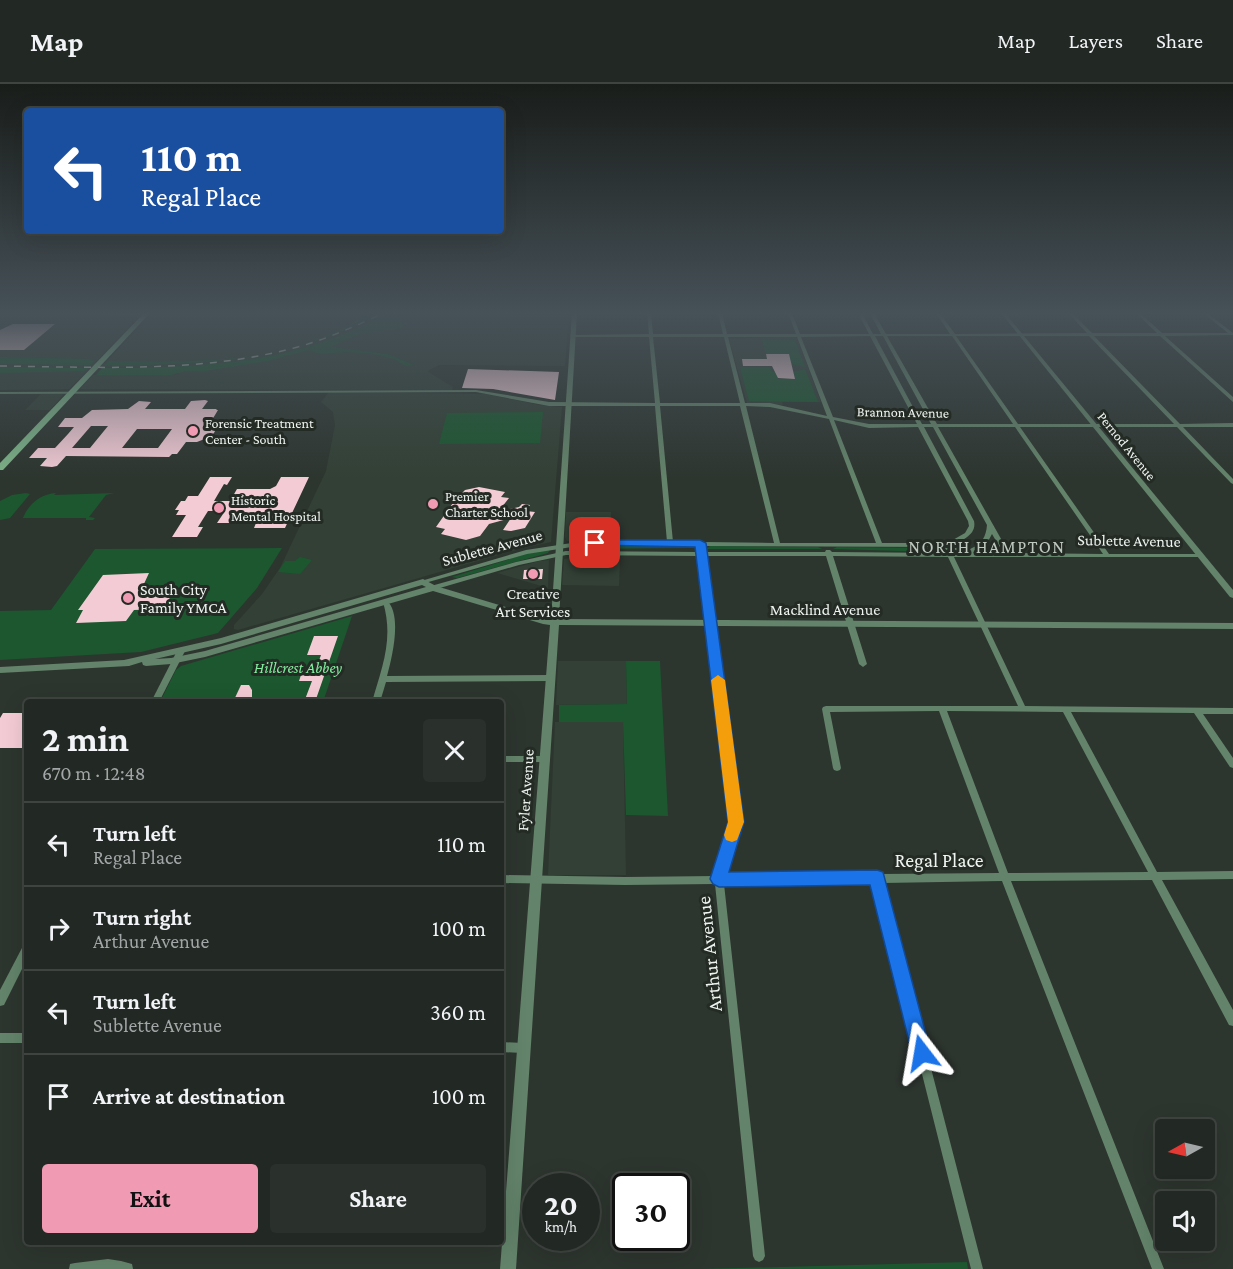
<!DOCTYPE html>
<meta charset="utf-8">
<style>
:root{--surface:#222823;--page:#2a302b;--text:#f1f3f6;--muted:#a2a6a6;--line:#3f4441;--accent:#f19ab4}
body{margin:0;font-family:"Crimson Pro",serif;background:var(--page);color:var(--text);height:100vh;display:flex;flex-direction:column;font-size:22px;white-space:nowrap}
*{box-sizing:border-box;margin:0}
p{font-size:20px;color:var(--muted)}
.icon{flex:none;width:33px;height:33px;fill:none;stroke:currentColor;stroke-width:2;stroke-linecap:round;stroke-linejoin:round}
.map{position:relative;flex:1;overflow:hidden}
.panel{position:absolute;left:24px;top:615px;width:480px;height:546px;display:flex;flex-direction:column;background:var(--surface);border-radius:6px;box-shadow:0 6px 24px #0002,0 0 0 2px var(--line)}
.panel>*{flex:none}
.top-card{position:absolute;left:24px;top:24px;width:480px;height:126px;border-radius:6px;box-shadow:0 6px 24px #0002,0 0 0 2px var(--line);background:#1a4fa0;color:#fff;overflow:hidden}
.needle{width:39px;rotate:262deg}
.buttons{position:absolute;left:1155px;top:1035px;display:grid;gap:12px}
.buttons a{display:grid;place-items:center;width:60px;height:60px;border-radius:6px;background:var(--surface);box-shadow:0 6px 24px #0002,0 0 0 2px var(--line);font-size:30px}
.speed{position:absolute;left:522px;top:1089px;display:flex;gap:12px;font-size:30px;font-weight:700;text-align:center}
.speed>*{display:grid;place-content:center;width:78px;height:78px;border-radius:50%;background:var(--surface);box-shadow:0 6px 24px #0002,0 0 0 2px var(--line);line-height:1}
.speed small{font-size:15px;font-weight:400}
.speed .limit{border:3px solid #111;border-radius:9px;background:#fff;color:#111}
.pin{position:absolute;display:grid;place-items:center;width:51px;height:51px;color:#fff;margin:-26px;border-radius:12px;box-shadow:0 3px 9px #0006}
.me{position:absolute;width:66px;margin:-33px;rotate:346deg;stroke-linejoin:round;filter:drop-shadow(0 0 4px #0008)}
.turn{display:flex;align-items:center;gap:21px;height:126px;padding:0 18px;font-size:27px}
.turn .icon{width:78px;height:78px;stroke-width:2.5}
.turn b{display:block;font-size:42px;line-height:51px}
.round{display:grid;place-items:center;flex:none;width:63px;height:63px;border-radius:6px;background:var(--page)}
.headline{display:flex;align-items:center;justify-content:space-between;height:102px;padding:0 18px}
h1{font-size:36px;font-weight:700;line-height:45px}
.cta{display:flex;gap:12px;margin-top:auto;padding:12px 18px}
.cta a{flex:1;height:69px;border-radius:6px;background:var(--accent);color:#111;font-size:24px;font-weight:700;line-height:69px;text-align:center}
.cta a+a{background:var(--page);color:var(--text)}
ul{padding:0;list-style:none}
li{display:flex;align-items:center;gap:18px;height:84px;padding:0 18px;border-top:2px solid var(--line)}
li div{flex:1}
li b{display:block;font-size:22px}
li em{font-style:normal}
header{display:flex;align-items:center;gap:36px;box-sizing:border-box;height:84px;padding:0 30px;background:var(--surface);border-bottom:2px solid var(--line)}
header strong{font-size:28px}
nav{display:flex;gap:33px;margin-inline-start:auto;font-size:21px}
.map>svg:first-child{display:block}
.built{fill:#324035}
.green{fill:#1c572f}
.building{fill:#f3cbd5;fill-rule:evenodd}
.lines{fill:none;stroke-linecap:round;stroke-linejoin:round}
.minor{fill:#63836a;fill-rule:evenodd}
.tertiary{fill:#63836a;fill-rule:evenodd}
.secondary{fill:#7cb187;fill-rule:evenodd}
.rail{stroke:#afb5b1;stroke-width:1.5;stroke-dasharray:7 7;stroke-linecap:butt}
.route{fill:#1a73e8;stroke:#114b97;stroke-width:1.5}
.slow{fill:#f59e0b}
.poi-dot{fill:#f19ab4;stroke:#242b25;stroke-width:2}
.labels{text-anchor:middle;stroke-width:6;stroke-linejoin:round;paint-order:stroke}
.far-street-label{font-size:14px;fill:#eff4f0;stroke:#242b25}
.far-poi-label{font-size:14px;fill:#eff4f0;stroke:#242b25;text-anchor:start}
.street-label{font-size:16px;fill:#eff4f0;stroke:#242b25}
.poi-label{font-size:16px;fill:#eff4f0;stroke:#242b25;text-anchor:start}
.park-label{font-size:16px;font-style:italic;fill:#82ef9f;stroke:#242b25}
.neighbourhood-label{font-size:18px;letter-spacing:1.5px;fill:#bec8bf;stroke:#242b25}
.near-street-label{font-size:20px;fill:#eff4f0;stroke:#242b25}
</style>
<header>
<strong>Map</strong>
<nav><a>Map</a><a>Layers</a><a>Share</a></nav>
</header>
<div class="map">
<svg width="1233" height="1185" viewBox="0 0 1233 1185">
<rect width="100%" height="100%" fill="#2d352f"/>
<g class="built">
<polygon points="153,229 569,229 565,282 439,281 429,286 428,288 453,303 452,306 80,305 93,291 171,291 178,290 183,283 90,284 69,305 0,306 0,230 140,231 96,278 105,279"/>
<polygon points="791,252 797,254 821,318 782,318 783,321 747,319 729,255"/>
<polygon points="332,308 486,310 540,321 562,323 551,458 520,465 238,546 234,545 234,541 262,510 280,484 326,387 335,341 333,328 321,318 328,309"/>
<polygon points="41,310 64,310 50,326 25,326"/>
<polygon points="566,428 611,428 610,456 567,457 565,453"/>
<polygon points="581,472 620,472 619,502 562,501 564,475"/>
<polygon points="549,476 548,504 497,489 539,477"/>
<polygon points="558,577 626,577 627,620 556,621"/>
<polygon points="555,638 623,638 626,791 548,791"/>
</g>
<g class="green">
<path d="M363,229H380C292,277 203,281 105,281L109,277C184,278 267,281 337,247C348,242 357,239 363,229Z"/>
<path d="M388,229H434L402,232L398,238L406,239L403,244L360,250L330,263L388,270L414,281L406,282L394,275L373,270L349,268L320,270L309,266L268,277L205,287H186L171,291H96L102,284C206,283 295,281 388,229Z"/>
<polygon points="762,256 795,256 805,283 791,280 789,270 766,270"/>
<polygon points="0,273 89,275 94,277 91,281 0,280"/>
<polygon points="0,283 5,283 88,284 84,287 0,289"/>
<polygon points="740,283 770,283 772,288 776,288 778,295 795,294 794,288 805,285 818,318 749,317"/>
<polygon points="543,328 540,359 439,360 447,329"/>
<polygon points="26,409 30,410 10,434 0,436 0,417 12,411"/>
<path d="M56,409L54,411L114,409L106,411L89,433L95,434L93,436H86V434H23C28,421 40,410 56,409Z"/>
<polygon points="575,462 692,462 695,464 570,465"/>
<polygon points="710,462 818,463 822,465 706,465"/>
<polygon points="837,463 936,464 940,466 936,468 833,465"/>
<polygon points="282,464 257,504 218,549 141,568 0,576 0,527 51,526 95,465"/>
<polygon points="550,465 548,469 457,494 452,493 532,468"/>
<polygon points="300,473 312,476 300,490 278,488 285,477 295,477"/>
<polygon points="352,532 323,618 160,618 176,586 181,582"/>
<polygon points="626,577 660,577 668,732 626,731 623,638 559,638 559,621 627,620"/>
<polygon points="967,1178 968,1185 701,1185"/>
</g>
<g class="building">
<polygon points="13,240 55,240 24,266 0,266 0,246"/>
<polygon points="766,270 789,270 795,295 778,294 772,282 743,282 742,275 767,275"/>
<polygon points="468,285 559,288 555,316 493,305 462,304"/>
<path d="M205,316L208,317L202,325H217L216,326H218L212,336H222L212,352L197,358H186L177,370H172L169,373L66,372L57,382L52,383L40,382L47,374H29L38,364H55L68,350L74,343H58L65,334H82L92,326L128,325L139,317L151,318L145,325H185L191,317ZM91,342H108L90,364H72ZM137,345H172L158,364H122Z"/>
<polygon points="210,393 232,393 227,401 224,400 214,417 230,417 237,405 270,405 276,402 281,393 309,393 285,444 254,444 256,439 217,439 225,427 208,427 198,443 203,443 197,453 172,453 186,431 176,431 179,426 175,426 181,417 185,417 188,412 198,412"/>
<polygon points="479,403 505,408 501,413 509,414 498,428 519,423 522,420 530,421 526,427 535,428 525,444 511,447 503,446 511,434 489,440 480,452 466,456 441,450 445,445 436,443 455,416 465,406"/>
<polygon points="543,485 542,495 523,495 524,486"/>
<polygon points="149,489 143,502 177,502 163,525 134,526 126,537 76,539 83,526 78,526 103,491"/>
<polygon points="314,552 338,552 315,618 304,618 312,597 299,597 302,588 315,588 321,571 307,571"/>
<polygon points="241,601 249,601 252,606 252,618 233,618"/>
<polygon points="3,629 27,629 27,664 0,664 0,634"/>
</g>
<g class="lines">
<g class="minor">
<polygon points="26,229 144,229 148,230 146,231 28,230"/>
<path d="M647,229H651L653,250H723L718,229H722L727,250H796L788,229H792L800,250H869L858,229H862L873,250H881L870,229H874L886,250H950L936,229H940L955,250L1087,249L1068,229H1072L1092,249H1157L1136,229H1140L1162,249H1228L1203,229H1207L1233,249V251L1165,252L1233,313V318L1160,252H1094L1180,340L1233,339V343H1183L1233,395V400L1231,399L1177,343H1020L1109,470H1201L1203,471L1204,472L1203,473H954L1025,622L1233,624V630H1203L1233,674V684L1230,683L1194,629L1071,628L1157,788L1233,787V795L1162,796L1233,926V942L1229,941L1152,796L1011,797L1164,1185H1152L1002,797L883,799L983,1185H971L874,799L724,800L765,1172L763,1176L759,1178L755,1176L753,1172L715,800L625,801L501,799V791L625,793L715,792L732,738L699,472L566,471L519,481L433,506L430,504L431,502L516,478L566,467L699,468L698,462H578L527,470L425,499L423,500L420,498L421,497L526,466L578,458H667L655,322H549L476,308L0,310V308L476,306L549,318L655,319L649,253H572L570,252L572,251L649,250ZM870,252L917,340H869L833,333L801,253ZM875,252H883L931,340H922ZM887,252H952L1013,340H937ZM956,252H1089L1174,340H1018ZM653,253H724L740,319H660ZM728,253H797L827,332L770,319H745ZM660,322H740L774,459L704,458L701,457L698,458H673ZM746,322L770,323L829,335L876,459H780ZM834,336L869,344L918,343L968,437L969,442L965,449L944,461L936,459H882ZM924,343H933L987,441C986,453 982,460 970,465L951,462C962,456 977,451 974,437ZM938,343H1015L1103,470L1009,469ZM992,450L1003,469H973L986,461ZM705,462L936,463L944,464L946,469L832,468L830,466H826L825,468H705ZM951,466L964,468L952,469ZM706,472H826L859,580L863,583L867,580L833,472L948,473L1018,622H826L823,623L822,625L833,684L834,686L837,687L840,686L841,684L830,628L939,627L999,789L880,790L877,789L874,790L725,792L740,738ZM947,627L1063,628L1148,788L1008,789Z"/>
<path d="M384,516H386C403,529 392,574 387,592L551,591L555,594L551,597L386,598L380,618H372C382,583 394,555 383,518Z"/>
<polygon points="178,565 184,565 185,567 159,618 151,618"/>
<polygon points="501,672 544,672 547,673 548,675 547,677 544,678 501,678"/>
<polygon points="27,860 27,875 4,921 0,922 0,906 23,862"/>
<rect x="0" y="949" width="27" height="10"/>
<polygon points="501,958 523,959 527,960 528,964 527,968 523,969 501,968"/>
<polygon points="108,1175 121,1177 132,1180 133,1185 69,1185 70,1180 75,1179"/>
</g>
<g class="tertiary">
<path d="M572,229H577L559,535L1233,539V545L559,541L516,1185H500L550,541L543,540L433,507L205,573L171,580L146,582L143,581L142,578L129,582L0,589V583L124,576L221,554L423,495L436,502L546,535H551ZM422,501L426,503L205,567L171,574L155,575L221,560Z"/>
<polygon points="1001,229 1005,229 1233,506 1233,514 1230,513"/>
</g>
<polygon class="secondary" points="144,229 150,229 3,386 0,386 0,379"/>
<path class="rail" d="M0,282C97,283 196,289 290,265C323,257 353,243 384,229"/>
</g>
<linearGradient id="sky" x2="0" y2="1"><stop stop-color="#191d1a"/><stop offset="0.58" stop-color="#465158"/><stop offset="1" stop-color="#465158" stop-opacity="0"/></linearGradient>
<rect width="1233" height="395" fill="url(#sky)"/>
<polygon class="route" points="595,456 700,456 706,459 744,738 729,788 877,786 883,788 931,969 929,976 922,979 915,976 912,969 870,801 719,803 713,800 710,795 728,738 695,463 591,461 590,459"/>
<polygon class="slow" points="718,591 725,596 744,738 737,756 732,758 726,756 724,751 728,738 711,596"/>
<g class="poi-dot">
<circle cx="193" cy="347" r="6"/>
<circle cx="433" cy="420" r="6"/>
<circle cx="219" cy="424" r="6"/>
<circle cx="533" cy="490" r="6"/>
<circle cx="128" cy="514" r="6"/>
</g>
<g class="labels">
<g class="far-street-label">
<text transform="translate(903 328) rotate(1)" y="5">Brannon Avenue</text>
<text transform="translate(1127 362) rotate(51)" y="5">Pernod Avenue</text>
</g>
<g class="far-poi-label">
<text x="205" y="344">Forensic Treatment<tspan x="205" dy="16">Center - South</tspan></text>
<text x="445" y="417">Premier<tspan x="445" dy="16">Charter School</tspan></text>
<text x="231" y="421">Historic<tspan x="231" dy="16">Mental Hospital</tspan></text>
</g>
<g class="street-label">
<text transform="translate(1129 456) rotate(1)" y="6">Sublette Avenue</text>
<text transform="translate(492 463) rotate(-15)" y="6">Sublette Avenue</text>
<text x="825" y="531">Macklind Avenue</text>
<text transform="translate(525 706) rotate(-86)" y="6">Fyler Avenue</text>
</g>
<g class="poi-label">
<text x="140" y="511">South City<tspan x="140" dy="18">Family YMCA</tspan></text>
<text x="533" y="515" text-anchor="middle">Creative<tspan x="533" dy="18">Art Services</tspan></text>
</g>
<g class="park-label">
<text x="298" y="589">Hillcrest Abbey</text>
</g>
<g class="neighbourhood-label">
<text x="987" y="469">NORTH HAMPTON</text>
</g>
<g class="near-street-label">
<text x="939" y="783">Regal Place</text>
<text transform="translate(709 870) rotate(-96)" y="7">Arthur Avenue</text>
</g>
</g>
</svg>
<div class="buttons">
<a><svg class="needle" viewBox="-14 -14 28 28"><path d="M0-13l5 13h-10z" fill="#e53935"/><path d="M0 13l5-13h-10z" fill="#a2a6a6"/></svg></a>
<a><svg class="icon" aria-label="sound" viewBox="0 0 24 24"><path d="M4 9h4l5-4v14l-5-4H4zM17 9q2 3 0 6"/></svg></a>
</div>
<div class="speed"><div>20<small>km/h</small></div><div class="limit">30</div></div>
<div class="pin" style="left:595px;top:459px;background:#d93025"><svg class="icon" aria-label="arrive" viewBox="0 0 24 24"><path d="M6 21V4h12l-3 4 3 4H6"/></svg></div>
<svg class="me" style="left:922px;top:969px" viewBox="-20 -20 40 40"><path d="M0-17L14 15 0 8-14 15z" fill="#1a73e8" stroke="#fff" stroke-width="4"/></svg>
<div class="top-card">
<div class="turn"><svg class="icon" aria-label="left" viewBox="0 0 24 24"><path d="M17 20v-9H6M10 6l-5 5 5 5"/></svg><div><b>110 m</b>Regal Place</div></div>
</div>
<section class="panel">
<div class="headline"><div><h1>2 min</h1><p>670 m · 12:48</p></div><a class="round"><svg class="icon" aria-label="close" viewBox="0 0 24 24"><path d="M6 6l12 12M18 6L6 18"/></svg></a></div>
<ul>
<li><svg class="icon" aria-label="left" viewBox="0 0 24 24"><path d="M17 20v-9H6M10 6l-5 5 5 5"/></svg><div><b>Turn left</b><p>Regal Place</p></div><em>110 m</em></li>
<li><svg class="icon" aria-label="right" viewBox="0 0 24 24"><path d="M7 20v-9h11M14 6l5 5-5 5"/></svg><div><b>Turn right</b><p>Arthur Avenue</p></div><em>100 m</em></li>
<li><svg class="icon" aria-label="left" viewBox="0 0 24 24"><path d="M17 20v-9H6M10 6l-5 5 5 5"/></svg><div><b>Turn left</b><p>Sublette Avenue</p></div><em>360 m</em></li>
<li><svg class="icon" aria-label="arrive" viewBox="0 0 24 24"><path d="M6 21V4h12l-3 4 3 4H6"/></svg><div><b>Arrive at destination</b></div><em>100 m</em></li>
</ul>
<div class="cta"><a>Exit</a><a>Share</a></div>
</section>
</div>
